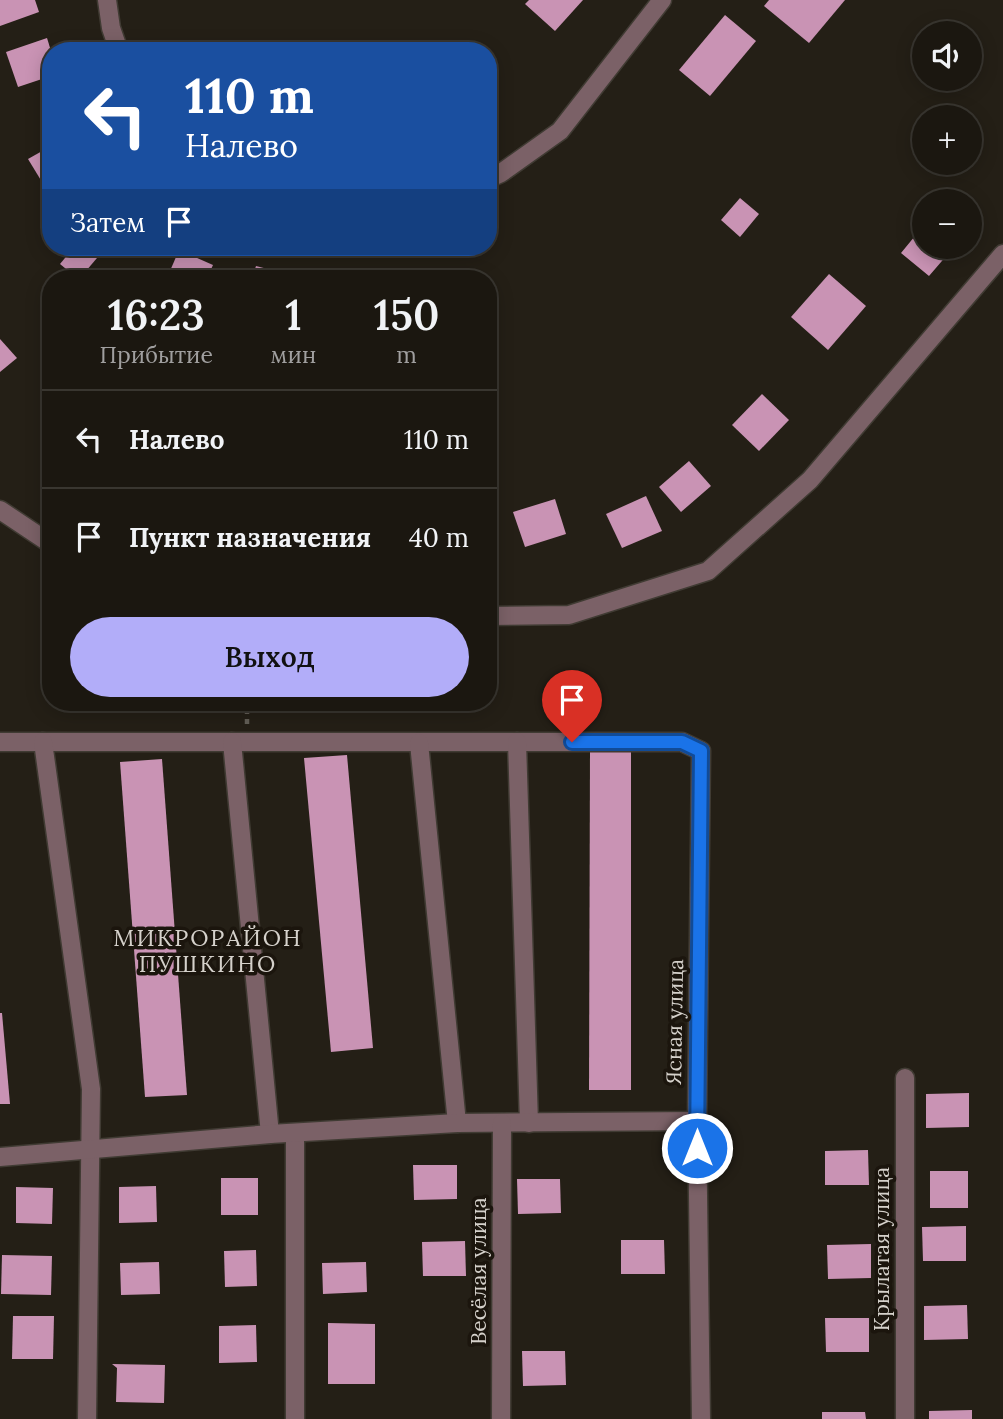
<!DOCTYPE html>
<html lang="ru">
<meta charset="utf-8">
<style>
:root{--surface:#1b1710;--page:#28241e;--text:#f1f3f6;--muted:#a09f9f;--line:#393630;--accent:#b2adf9}
body{margin:0;font-family:Lora,serif;background:var(--page);color:var(--text);height:100vh;display:flex;flex-direction:column;font-size:26px;white-space:nowrap}
*{box-sizing:border-box;margin:0}
p{font-size:23px;color:var(--muted)}
.icon{flex:none;width:38px;height:38px;fill:none;stroke:currentColor;stroke-width:2;stroke-linecap:round;stroke-linejoin:round}
.map{position:relative;flex:1;overflow:hidden}
.details{position:absolute;left:42px;top:270px;width:455px;height:441px;display:flex;flex-direction:column;background:var(--surface);border-radius:28px;box-shadow:0 4px 18px #0003,0 0 0 2px var(--line)}
.details>*{flex:none}
.banner{position:absolute;left:42px;top:42px;width:455px;height:214px;border-radius:28px;box-shadow:0 4px 18px #0003,0 0 0 2px var(--line);background:#1a4fa0;color:#fff;overflow:hidden}
.fabs{position:absolute;left:912px;top:21px;display:grid;gap:14px}
.fabs a{display:grid;place-items:center;width:70px;height:70px;border-radius:50%;background:var(--surface);box-shadow:0 4px 18px #0003,0 0 0 2px var(--line);font-size:35px}
.pin{position:absolute;display:grid;place-items:center;width:60px;height:60px;color:#fff;margin:-72px -30px;border-radius:50% 50% 50% 0;rotate:-45deg;box-shadow:0 0 7px #0007}
.pin .icon{rotate:45deg}
.me{position:absolute;width:77px;margin:-38px;rotate:0deg;stroke-linejoin:round;filter:drop-shadow(0 0 5px #0008)}
.turn{display:flex;align-items:center;gap:24px;height:147px;padding:0 28px;font-size:32px}
.turn .icon{width:91px;height:91px;stroke-width:2.5}
.turn b{display:block;font-size:49px;line-height:60px}
.then{display:flex;align-items:center;height:66px;padding:0 28px;background:#0003;gap:14px;font-size:26px}
.eta{display:flex;justify-content:space-evenly;align-items:center;height:119px;text-align:center}
.eta b{font-size:42px;font-weight:600;line-height:49px}
.cta{display:flex;gap:14px;margin-top:auto;padding:14px 28px}
.cta a{flex:1;height:80px;border-radius:42px;background:var(--accent);color:#111;font-size:28px;font-weight:600;line-height:80px;text-align:center}
ul{padding:0;list-style:none}
li{display:flex;align-items:center;gap:21px;height:98px;padding:0 28px;border-top:2px solid var(--line)}
li div{flex:1}
li b{display:block;font-size:26px}
li em{font-style:normal}
.map>svg:first-child{display:block}
.building{fill:#c993b4}
.lines{fill:none;stroke-linecap:round;stroke-linejoin:round}
.minor-casing{stroke:#403b33;stroke-width:21}
.path{stroke:#625e56;stroke-width:4.5;stroke-dasharray:5 5;stroke-linecap:butt}
.minor{stroke:#7b6167;stroke-width:18}
.route-casing{stroke:#114b97;stroke-width:18}
.route{stroke:#1a73e8;stroke-width:12}
.labels{text-anchor:middle;stroke-width:7;stroke-linejoin:round;paint-order:stroke}
.street-label{font-size:21px;fill:#d5d1cb;stroke:#1b150d}
.neighbourhood-label{font-size:23px;letter-spacing:2px;fill:#d5d1cb;stroke:#1b150d}
</style>
<div class="map">
<svg width="1003" height="1419" viewBox="0 0 1003 1419">
<rect width="100%" height="100%" fill="#241f16"/>
<g class="building">
<polygon points="0,0 35,0 39,12 0,26"/>
<polygon points="529,0 583,0 555,31 525,4"/>
<polygon points="769,0 845,0 809,43 764,6"/>
<polygon points="725,15 756,41 710,96 679,70"/>
<polygon points="47,38 51,51 51,76 18,87 6,52"/>
<polygon points="51,146 51,177 42,182 28,159"/>
<polygon points="740,198 759,214 740,237 721,220"/>
<polygon points="924,225 924,247 954,247 929,276 901,253"/>
<polygon points="74,247 83,247 97,258 80,278 77,278 60,264"/>
<polygon points="179,250 213,265 207,278 167,278"/>
<polygon points="256,266 291,275 290,278 252,278"/>
<polygon points="829,274 866,306 828,350 791,317"/>
<polygon points="0,339 17,358 0,372"/>
<polygon points="762,394 789,420 759,451 732,425"/>
<polygon points="689,461 711,486 681,512 659,487"/>
<polygon points="646,496 662,531 622,548 606,514"/>
<polygon points="555,499 566,534 525,547 513,512"/>
<polygon points="590,748 631,748 631,1090 589,1090"/>
<polygon points="347,755 373,1048 331,1052 304,758"/>
<polygon points="162,759 187,1095 145,1097 120,762"/>
<polygon points="0,1013 2,1013 10,1104 0,1104"/>
<polygon points="969,1093 969,1127 926,1128 926,1094"/>
<polygon points="868,1150 869,1185 825,1185 825,1151"/>
<polygon points="413,1165 457,1165 457,1199 414,1200"/>
<rect x="930" y="1171" width="38" height="37"/>
<rect x="221" y="1178" width="37" height="37"/>
<polygon points="517,1179 560,1179 561,1213 518,1214"/>
<polygon points="156,1186 157,1222 119,1223 119,1187"/>
<polygon points="16,1187 53,1188 52,1224 16,1223"/>
<polygon points="966,1226 966,1261 923,1261 922,1227"/>
<polygon points="621,1240 664,1240 665,1274 621,1274"/>
<polygon points="465,1241 466,1276 423,1276 422,1242"/>
<polygon points="871,1244 871,1278 828,1279 827,1245"/>
<polygon points="256,1250 257,1286 225,1287 224,1251"/>
<polygon points="2,1255 52,1256 51,1295 1,1294"/>
<polygon points="159,1262 160,1294 121,1295 120,1263"/>
<polygon points="366,1262 367,1292 323,1294 322,1263"/>
<polygon points="967,1305 968,1339 924,1340 924,1306"/>
<polygon points="13,1316 54,1316 53,1359 12,1359"/>
<polygon points="825,1318 869,1318 869,1352 826,1352"/>
<polygon points="328,1323 375,1324 375,1384 328,1384"/>
<polygon points="256,1325 257,1362 219,1363 219,1326"/>
<polygon points="522,1351 565,1351 566,1385 523,1386"/>
<polygon points="112,1364 165,1365 164,1403 116,1402 117,1368"/>
<polygon points="972,1410 972,1419 929,1419 929,1411"/>
<polygon points="822,1412 865,1412 866,1419 822,1419"/>
</g>
<g class="lines">
<g class="minor-casing">
<g id="minor">
<polyline points="107,0 111,28 119,51"/>
<polyline points="488,179 501,173 560,131 662,0"/>
<polyline points="0,510 51,544"/>
<polyline points="488,616 569,615 708,571 810,480 1003,254"/>
<polyline points="0,742 682,742 701,751 697,1121 701,1419"/>
<polyline points="43,742 91,1089 87,1419"/>
<polyline points="232,742 270,1134"/>
<polyline points="517,742 529,1123"/>
<polyline points="419,743 457,1123"/>
<polyline points="905,1078 905,1419"/>
<polyline points="295,1133 295,1419"/>
<polyline points="0,1157 270,1134 457,1123 697,1121"/>
<polyline points="501,1419 502,1123"/>
</g>
</g>
<polyline class="path" points="247,724 247,702"/>
<use href="#minor" class="minor"/>
</g>
<g class="lines">
<g class="route-casing">
<polyline id="route" points="572,742 682,742 701,751 697,1148"/>
</g>
<use href="#route" class="route"/>
</g>
<g class="labels">
<g class="street-label">
<text transform="translate(675 1022) rotate(-89)" y="7">Ясная улица</text>
<text transform="translate(882 1249) rotate(-90)" y="7">Крылатая улица</text>
<text transform="translate(479 1271) rotate(-90)" y="7">Весёлая улица</text>
</g>
<g class="neighbourhood-label">
<text x="208" y="946">МИКРОРАЙОН<tspan x="208" dy="26">ПУШКИНО</tspan></text>
</g>
</g>
</svg>
<div class="fabs">
<a><svg class="icon" aria-label="sound" viewBox="0 0 24 24"><path d="M4 9h4l5-4v14l-5-4H4zM17 9q2 3 0 6"/></svg></a>
<a>+</a>
<a>−</a>
</div>
<div class="pin" style="left:572px;top:742px;background:#d93025"><svg class="icon" aria-label="arrive" viewBox="0 0 24 24"><path d="M6 21V4h12l-3 4 3 4H6"/></svg></div>
<svg class="me" style="left:697px;top:1148px" viewBox="-20 -20 40 40"><circle r="17" fill="#1a73e8" stroke="#fff" stroke-width="3"/><path d="M0-11L8 9 0 5-8 9z" fill="#fff"/></svg>
<div class="banner">
<div class="turn"><svg class="icon" aria-label="left" viewBox="0 0 24 24"><path d="M17 20v-9H6M10 6l-5 5 5 5"/></svg><div><b>110 m</b>Налево</div></div>
<div class="then">Затем<svg class="icon" aria-label="arrive" viewBox="0 0 24 24"><path d="M6 21V4h12l-3 4 3 4H6"/></svg></div>
</div>
<section class="details">
<div class="eta">
<div><b>16:23</b><p>Прибытие</p></div>
<div><b>1</b><p>мин</p></div>
<div><b>150</b><p>m</p></div>
</div>
<ul>
<li><svg class="icon" aria-label="left" viewBox="0 0 24 24"><path d="M17 20v-9H6M10 6l-5 5 5 5"/></svg><div><b>Налево</b></div><em>110 m</em></li>
<li><svg class="icon" aria-label="arrive" viewBox="0 0 24 24"><path d="M6 21V4h12l-3 4 3 4H6"/></svg><div><b>Пункт назначения</b></div><em>40 m</em></li>
</ul>
<div class="cta"><a>Выход</a></div>
</section>
</div>
